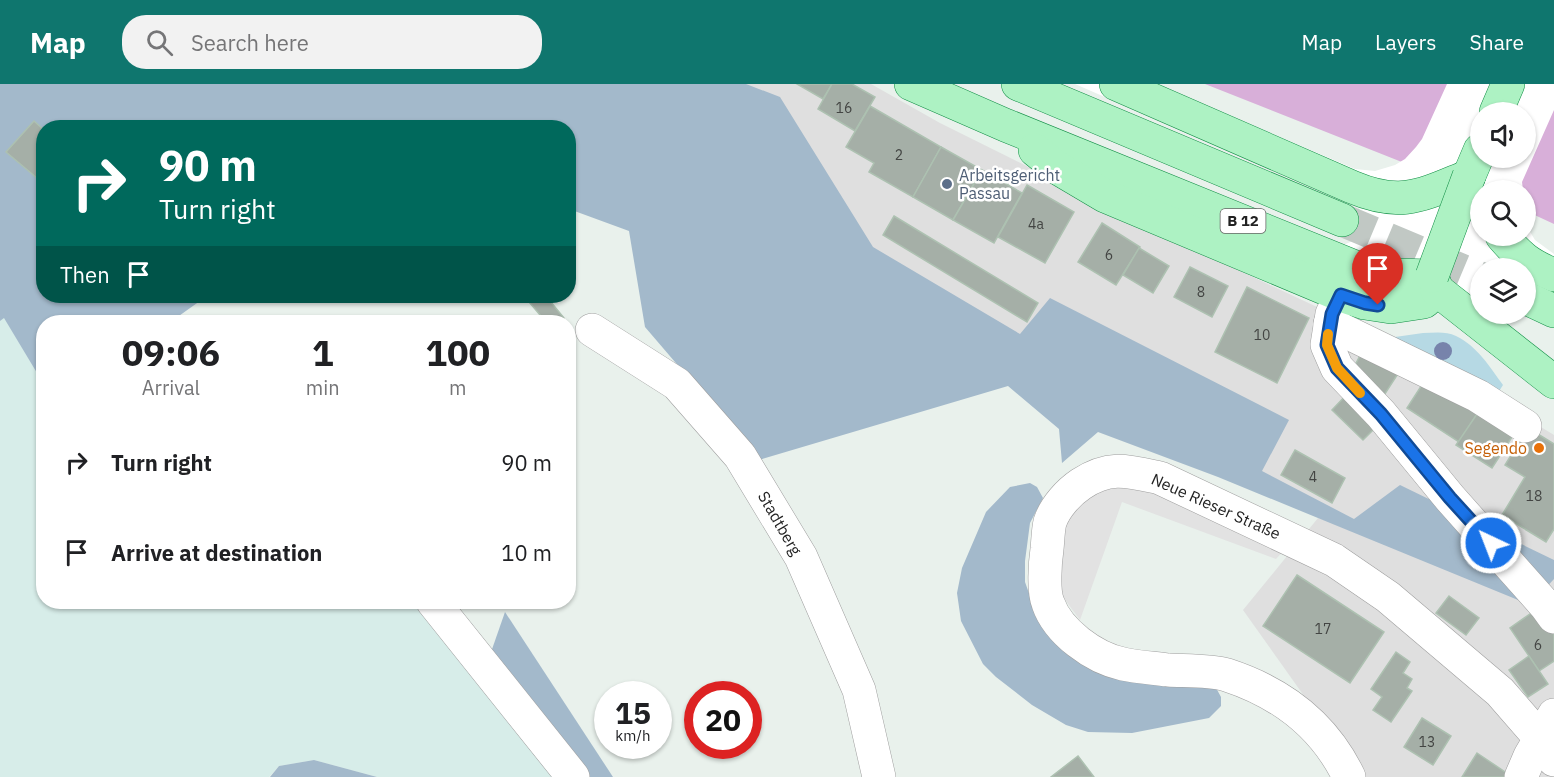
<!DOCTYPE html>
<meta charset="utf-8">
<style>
:root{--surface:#fff;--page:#f2f2f2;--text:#202124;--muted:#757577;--accent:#0f766e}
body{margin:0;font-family:"IBM Plex Sans",sans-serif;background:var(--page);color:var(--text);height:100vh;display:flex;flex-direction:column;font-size:22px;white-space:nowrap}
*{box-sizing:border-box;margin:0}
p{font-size:20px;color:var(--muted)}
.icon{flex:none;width:33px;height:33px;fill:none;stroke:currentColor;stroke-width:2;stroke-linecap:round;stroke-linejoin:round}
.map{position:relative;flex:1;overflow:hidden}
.panel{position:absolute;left:36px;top:231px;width:540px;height:294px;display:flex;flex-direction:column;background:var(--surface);border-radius:24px;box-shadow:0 2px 4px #0004}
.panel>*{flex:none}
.banner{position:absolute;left:36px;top:36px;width:540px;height:183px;border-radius:24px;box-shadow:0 2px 4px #0004;background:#00695c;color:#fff;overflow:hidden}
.tools{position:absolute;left:1470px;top:18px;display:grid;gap:12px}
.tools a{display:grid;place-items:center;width:66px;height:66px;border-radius:50%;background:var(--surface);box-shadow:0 2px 4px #0004;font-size:30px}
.speed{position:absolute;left:594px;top:597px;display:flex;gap:12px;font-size:30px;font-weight:700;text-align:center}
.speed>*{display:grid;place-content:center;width:78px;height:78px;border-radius:50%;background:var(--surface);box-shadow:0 2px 4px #0004;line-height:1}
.speed small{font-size:15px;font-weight:400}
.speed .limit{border:9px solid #d22;background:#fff;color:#111}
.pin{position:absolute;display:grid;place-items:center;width:51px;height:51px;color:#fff;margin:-62px -26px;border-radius:50% 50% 50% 0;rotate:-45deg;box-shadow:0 0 6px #0007}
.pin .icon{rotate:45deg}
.me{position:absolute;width:66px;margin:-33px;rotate:317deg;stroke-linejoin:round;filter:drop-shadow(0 0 4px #0008)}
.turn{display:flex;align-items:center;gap:21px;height:126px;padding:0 24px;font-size:27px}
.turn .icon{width:78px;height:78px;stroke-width:2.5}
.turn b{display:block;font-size:42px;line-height:51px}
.then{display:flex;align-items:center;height:57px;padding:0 24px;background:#0003;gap:12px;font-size:22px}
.eta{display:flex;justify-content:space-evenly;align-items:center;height:102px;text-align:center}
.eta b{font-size:36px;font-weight:700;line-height:42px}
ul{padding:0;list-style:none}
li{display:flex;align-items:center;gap:18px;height:90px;padding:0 24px}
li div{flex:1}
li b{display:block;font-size:22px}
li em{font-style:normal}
header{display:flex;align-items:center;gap:36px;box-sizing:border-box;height:84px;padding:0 30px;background:var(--accent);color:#fff}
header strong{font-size:28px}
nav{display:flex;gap:33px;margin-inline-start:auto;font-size:21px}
.search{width:420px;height:54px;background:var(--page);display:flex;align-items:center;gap:15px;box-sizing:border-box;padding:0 21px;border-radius:24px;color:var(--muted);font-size:22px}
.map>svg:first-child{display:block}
.residential{fill:#dfdfdf}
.farmland{fill:#d7ede9}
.grass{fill:#b6d9e4}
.forest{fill:#a3b9cb}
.parking{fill:#e2e2e2}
.water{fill:#d8afd9;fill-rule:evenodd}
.pier{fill:#fff;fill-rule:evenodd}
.building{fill:#a5afa7;stroke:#adc1b1;stroke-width:1.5}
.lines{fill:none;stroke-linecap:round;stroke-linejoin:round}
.major-tunnel{stroke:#c1c8c4;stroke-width:33;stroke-dasharray:33 16;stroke-linecap:butt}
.minor-casing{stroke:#9f9f9f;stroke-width:34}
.major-casing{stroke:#118e45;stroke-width:34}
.minor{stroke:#fff;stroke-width:33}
.major{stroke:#adf2c3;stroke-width:33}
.major-bridge-casing{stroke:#118e45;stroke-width:34;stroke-linecap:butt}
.major-bridge{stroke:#adf2c3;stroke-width:33}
.tree{fill:#7783ab}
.route-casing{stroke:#114b97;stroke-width:15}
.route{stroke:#1a73e8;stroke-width:10}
.slow{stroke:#f59e0b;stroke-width:10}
.service-dot{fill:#5c6f8a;stroke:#fff;stroke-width:2}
.food-dot{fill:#e8710a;stroke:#fff;stroke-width:2}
.labels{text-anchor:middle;stroke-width:5;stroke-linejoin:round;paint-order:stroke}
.number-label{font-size:14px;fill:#434543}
.shield{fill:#fff;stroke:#646464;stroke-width:1.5}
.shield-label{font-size:15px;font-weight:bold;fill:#222}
.service-label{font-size:16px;fill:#4e5e75;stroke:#fff;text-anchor:start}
.food-label{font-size:16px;fill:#c56008;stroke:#fff;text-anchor:end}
.street-label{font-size:16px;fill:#222;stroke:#fff}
</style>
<header>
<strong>Map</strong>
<div class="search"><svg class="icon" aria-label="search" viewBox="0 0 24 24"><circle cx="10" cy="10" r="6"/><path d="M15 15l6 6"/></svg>Search here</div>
<nav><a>Map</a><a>Layers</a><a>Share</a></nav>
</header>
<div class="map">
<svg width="1554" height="693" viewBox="0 0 1554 693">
<rect width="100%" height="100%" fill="#e9f1ec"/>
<g class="residential">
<polygon points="741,0 871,0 940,39 1204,170 1332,230 1480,306 1554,351 1554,478 1354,437 1259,388 1020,252 872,164"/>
<polygon points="1318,434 1554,493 1554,693 1350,693 1346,671 1243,526"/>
</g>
<polygon class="farmland" points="4,233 43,299 44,518 433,518 573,693 377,693 314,676 279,682 269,693 0,693 0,237"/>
<path class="grass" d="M1423,249C1434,249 1446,247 1456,252C1477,262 1490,283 1503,301L1496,312L1388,254Z"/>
<g class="forest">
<polygon points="0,0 746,0 780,13 873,163 1020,250 1050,214 1289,336 1262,387 1354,435 1400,401 1554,476 1554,495 1530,521 1218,393 1098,348 1062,379 1059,345 1008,302 759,376 645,243 629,147 569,125 568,44 44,44 44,212 207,212 176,234 178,238 44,238 43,299 4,234 0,237"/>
<polygon points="1030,399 1037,403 1043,414 1030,439 1025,477 1025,498 1031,515 1047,545 1215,602 1221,613 1221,622 1209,634 1132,649 1088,648 1066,641 1032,621 996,593 983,580 961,537 957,509 962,484 986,428 1010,403"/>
<polygon points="505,528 613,693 585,693 490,571"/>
<polygon points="314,676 377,693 270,693 279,682"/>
</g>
<polygon class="parking" points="1116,395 1156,401 1287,463 1276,475 1122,418 1080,536 1057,505 1058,444 1080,411"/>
<path class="water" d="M1205,0H1554V140L1526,127V106H1480V109ZM1480,28H1526V74H1480Z"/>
<path class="pier" d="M1075,0H1156L1355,85L1375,87L1395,81L1405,75L1416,63L1422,55L1447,0H1554V26L1522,98L1523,106H1480V152H1526V133V141L1535,156L1554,170V206L1534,198L1526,197V184H1480V222L1341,162L1355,156L1363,146L1364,138L1361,128L1359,124L1351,120ZM1480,28H1526V74H1480Z"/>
<g class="building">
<polygon points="797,0 832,0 823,15"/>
<polygon points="832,0 852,0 875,13 855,47 818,25"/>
<polygon points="870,22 941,63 913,113 869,88 874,79 846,63"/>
<polygon points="34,37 44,46 44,100 6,68"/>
<polygon points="941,63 982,86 953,136 913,113"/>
<polygon points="982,86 1022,109 994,159 953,136"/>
<polygon points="1027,101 1074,128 1045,179 998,153"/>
<polygon points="894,132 1038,219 1027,238 883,151"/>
<polygon points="1102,139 1140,163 1116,201 1078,178"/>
<polygon points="1139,164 1169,182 1153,209 1123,191"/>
<polygon points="1190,183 1228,202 1212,233 1174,213"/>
<polygon points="1247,203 1309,234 1277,299 1215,268"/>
<polygon points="524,212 546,212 564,234 558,238 546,238"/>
<polygon points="1365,262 1401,285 1379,319 1352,287"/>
<polygon points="1427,293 1479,327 1459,358 1407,324"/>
<polygon points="1350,307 1381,338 1363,356 1332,326"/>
<polygon points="1479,327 1514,350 1492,384 1456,361"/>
<polygon points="1528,344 1554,360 1554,445 1546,458 1502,431 1525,393 1505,381"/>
<polygon points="1295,366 1345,394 1332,419 1281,391"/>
<polygon points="1297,491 1384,548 1350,599 1263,542"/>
<polygon points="1449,512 1479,534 1466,551 1436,529"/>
<polygon points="1537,525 1554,550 1554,577 1539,587 1510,544"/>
<polygon points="1396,568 1410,578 1403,589 1412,595 1407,604 1412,607 1391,638 1373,626 1382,613 1371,605"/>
<polygon points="1529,572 1548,600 1528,613 1509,586"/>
<polygon points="1422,634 1451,652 1433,681 1404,663"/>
<polygon points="1477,669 1508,690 1506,693 1462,693"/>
<polygon points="1078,672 1094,693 1051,693"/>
</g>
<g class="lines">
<polyline class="major-tunnel" points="1342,136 1480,194"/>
<g class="minor-casing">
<g id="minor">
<polyline points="1341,211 1332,230 1327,261 1337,284 1381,330 1450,414 1546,522 1554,533"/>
<polyline points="1330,240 1478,312 1525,342"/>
<polyline points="592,246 677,300 740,372 801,473 859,606 879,693"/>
<polyline points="433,518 573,693"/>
<path d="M1349,693C1324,641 1282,609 1227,591C1211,586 1185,587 1168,586C1153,584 1137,583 1123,580C1094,574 1058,548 1048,519C1043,507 1045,479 1047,465C1048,456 1048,446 1050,438C1055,423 1069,408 1081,400C1110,381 1128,387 1160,394L1334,476L1388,513L1500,608L1540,654L1554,676"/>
<polyline points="1521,693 1530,672 1554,631"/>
</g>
</g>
<g class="major-casing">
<g id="major">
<polyline points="911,0 1005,41 1360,185 1395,191 1432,192 1437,206"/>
<polyline points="1018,0 1342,136"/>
<path d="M1116,0L1352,103C1402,124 1422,111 1469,92"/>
<polyline points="1496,28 1508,0"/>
<polyline points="1035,66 1056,83 1105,112 1341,211 1365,219 1391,223 1424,218 1437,206"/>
<polyline points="1469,92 1480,66"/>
<path d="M1502,152C1520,173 1528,180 1554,191"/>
<polyline points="1437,206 1554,298"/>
<polyline points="1526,214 1554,227"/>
</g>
</g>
<use href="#minor" class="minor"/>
<use href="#major" class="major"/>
<g class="major-bridge-casing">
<polyline id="major-bridge" points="1432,192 1469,92"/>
</g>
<use href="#major-bridge" class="major-bridge"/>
</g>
<circle class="tree" cx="1443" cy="267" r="9"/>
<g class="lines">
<g class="route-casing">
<polyline id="route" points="1378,221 1365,219 1341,211 1332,230 1327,261 1337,284 1381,330 1450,414 1491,459"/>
</g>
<use href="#route" class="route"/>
<polyline class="slow" points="1328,250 1327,261 1337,284 1360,309"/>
</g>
<circle class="service-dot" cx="947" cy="100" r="6"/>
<circle class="food-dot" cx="1539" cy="364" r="6"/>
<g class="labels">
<g class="number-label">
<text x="844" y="29">16</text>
<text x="899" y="76">2</text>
<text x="1036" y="145">4a</text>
<text x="1109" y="176">6</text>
<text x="1201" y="213">8</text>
<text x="1262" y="256">10</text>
<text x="1313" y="398">4</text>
<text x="1534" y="417">18</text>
<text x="1323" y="550">17</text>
<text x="1538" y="566">6</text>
<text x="1427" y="663">13</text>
</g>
<rect class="shield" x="1220.5" y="125" width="45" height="24" rx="4.5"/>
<g class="shield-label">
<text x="1243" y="142">B 12</text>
</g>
<g class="service-label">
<text x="959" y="97">Arbeitsgericht<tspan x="959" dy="18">Passau</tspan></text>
</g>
<g class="food-label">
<text x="1527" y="370">Segendo</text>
</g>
<g class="street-label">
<text transform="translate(1216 422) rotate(24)" y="6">Neue Rieser Straße</text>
<text transform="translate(780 439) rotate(60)" y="6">Stadtberg</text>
</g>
</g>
</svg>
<div class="tools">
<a><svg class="icon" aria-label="sound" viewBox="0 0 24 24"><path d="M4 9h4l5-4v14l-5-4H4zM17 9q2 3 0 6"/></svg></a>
<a><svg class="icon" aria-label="search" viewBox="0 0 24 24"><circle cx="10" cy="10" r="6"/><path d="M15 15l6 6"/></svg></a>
<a><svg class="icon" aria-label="layers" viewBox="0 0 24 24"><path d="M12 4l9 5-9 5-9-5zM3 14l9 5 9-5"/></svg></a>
</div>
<div class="speed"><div>15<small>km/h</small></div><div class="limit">20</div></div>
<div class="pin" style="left:1378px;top:221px;background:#d93025"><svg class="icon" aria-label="arrive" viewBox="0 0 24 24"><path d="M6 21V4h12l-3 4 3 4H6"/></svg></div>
<svg class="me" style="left:1491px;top:459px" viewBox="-20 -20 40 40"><circle r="17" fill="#1a73e8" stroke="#fff" stroke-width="3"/><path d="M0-11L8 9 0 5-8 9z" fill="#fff"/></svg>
<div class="banner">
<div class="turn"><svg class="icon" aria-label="right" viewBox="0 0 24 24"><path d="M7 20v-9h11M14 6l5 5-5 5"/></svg><div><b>90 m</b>Turn right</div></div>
<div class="then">Then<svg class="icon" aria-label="arrive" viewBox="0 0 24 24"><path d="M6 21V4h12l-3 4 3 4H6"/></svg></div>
</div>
<section class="panel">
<div class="eta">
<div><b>09:06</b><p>Arrival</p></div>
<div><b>1</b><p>min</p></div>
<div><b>100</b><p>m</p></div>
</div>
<ul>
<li><svg class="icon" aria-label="right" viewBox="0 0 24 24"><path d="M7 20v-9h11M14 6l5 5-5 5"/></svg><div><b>Turn right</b></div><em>90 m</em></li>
<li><svg class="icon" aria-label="arrive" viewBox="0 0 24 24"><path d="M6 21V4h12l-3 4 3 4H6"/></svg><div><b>Arrive at destination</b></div><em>10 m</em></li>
</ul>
</section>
</div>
